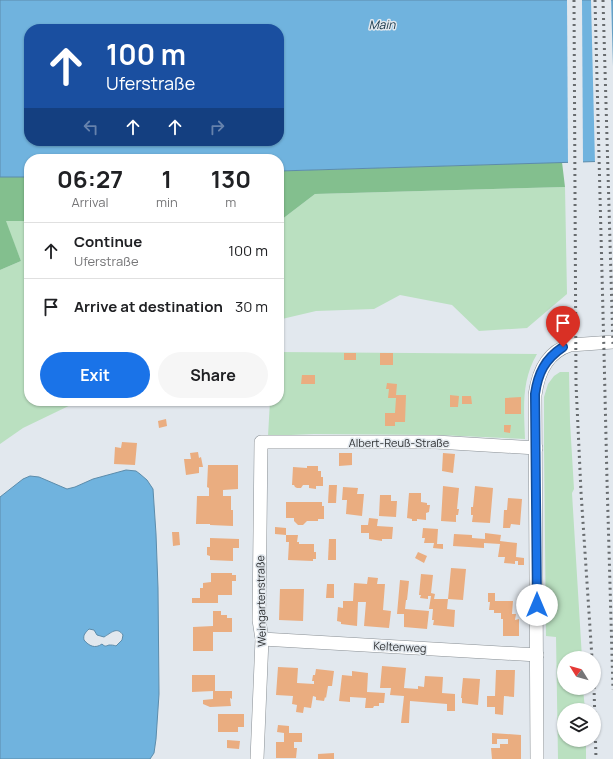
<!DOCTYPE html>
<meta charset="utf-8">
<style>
:root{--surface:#fff;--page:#f6f6f6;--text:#202124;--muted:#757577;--line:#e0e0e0;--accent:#1a73e8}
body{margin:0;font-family:Manrope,sans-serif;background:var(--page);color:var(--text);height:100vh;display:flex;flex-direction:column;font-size:15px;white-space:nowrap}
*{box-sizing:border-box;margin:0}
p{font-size:13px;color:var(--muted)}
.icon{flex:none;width:22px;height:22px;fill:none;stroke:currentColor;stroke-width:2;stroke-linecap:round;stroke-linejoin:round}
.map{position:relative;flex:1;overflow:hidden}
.details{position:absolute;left:24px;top:154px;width:260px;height:252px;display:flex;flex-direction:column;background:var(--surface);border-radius:16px;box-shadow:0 1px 3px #0004}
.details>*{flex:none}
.banner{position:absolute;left:24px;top:24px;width:260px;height:122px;border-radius:16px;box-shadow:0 1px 3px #0004;background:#1a4fa0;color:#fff;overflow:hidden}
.needle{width:26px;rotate:307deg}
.controls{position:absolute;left:557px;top:651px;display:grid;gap:8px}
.controls a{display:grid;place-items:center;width:44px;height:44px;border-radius:50%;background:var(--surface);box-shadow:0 1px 3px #0004;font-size:20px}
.pin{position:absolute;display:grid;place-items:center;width:34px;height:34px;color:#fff;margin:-41px -17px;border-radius:50% 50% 50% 0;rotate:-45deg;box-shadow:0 0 4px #0007}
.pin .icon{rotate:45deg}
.me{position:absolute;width:44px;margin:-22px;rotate:0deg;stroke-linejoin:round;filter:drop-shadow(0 0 3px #0008)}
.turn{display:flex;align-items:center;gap:14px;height:84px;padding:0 16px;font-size:18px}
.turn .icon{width:52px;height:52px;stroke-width:2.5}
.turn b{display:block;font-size:28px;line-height:34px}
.lanes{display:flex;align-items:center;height:38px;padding:0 16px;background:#0003;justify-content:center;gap:20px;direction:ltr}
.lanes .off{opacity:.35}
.eta{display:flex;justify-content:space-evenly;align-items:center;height:68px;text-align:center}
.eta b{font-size:24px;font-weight:700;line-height:28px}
.primary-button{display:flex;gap:8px;margin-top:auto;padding:8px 16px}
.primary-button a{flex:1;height:46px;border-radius:24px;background:var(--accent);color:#fff;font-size:16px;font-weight:700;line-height:46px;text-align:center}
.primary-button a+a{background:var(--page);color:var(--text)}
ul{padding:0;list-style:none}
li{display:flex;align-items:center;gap:12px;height:56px;padding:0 16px;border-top:1px solid var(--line)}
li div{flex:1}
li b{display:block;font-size:15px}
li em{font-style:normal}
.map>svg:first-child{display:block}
.green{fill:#bae0c0}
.forest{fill:#83bf8e}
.water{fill:#70b3de;stroke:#5c8cab;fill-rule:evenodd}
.pier{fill:#e2e8ee}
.building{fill:#eaad80}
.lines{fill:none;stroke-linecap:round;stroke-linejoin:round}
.minor-casing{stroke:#898f94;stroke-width:14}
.minor{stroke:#fff;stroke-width:13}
.rail{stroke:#686c6f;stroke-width:3;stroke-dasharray:2 4;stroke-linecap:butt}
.route-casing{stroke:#114b97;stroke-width:10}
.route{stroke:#1a73e8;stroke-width:7}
.labels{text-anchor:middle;stroke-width:3;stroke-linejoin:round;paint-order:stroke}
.street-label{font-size:11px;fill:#2f3133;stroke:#e2e8ee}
.water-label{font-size:12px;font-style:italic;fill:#163446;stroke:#e2e8ee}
</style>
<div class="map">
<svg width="613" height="759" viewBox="0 0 613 759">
<rect width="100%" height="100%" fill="#e2e8ee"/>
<g class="green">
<polygon points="565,187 567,294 527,328 479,331 452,305 400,295 374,309 316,311 282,319 279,319 279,220 281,220 315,194"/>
<polygon points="5,221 29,221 29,401 79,401 23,428 0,444 0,270 21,261"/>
<path d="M279,352L537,354C521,381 524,409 525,439L438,435L314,434L268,436L270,401H279Z"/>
<polygon points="560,372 569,372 570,422 574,489 572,493 582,658 564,658 564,688 583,688 585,710 564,710 564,740 586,740 586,759 558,759 556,637 546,636 544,448 544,397 548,384 554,376"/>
</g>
<g class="forest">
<polygon points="562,162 565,187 315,194 281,220 279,220 279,171"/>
<polygon points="0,177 29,177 29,221 6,221 21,261 0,270"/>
</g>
<g class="water">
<path d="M0,0H613V161L279,171V159H29V177H0ZM29,29H279V141H29Z"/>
<path d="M126,470L136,471L140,474L147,480L153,489L156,534L158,588L159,694L156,739L154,753L150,759H0V497L23,479L30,476L39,477L67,489L75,487L93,479ZM89,629L94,630L97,635L104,637C111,633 117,626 123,635L122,640L116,646C114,645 111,645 109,645C106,646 105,647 102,644C95,649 89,646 84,640C83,635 85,633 89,629Z"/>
</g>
<g class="pier">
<polygon points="567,0 582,0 583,164 568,164"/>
<polygon points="591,0 611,0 613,67 613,163 595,163"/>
</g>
<g class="building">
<rect x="344" y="353" width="12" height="7"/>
<rect x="380" y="353" width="13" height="12"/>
<polygon points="302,375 315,375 315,384 301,384"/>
<polygon points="387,383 397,384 396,395 406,395 405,422 395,422 395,426 385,426 385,413 395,413 396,398 388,398 389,389 386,389"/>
<polygon points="450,395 459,396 458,407 450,407"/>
<polygon points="462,396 471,396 472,404 462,404"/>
<polygon points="521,397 521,414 505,414 505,398"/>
<polygon points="166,419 167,426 159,428 158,421"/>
<polygon points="504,425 511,425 510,433 504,432"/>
<polygon points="122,442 137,443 135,465 114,464 115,447 121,448"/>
<polygon points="198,452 199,458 201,457 203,467 199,467 199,473 186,475 184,459 191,459 190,453"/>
<polygon points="339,453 352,453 352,465 339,466"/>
<polygon points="443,453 455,454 453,473 442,471"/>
<polygon points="208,465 238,465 238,489 223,490 223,496 231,496 231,510 233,510 233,526 210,525 210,524 196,524 197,496 209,496 209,488 207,487"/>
<polygon points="307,466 318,466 318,471 321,471 321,477 323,477 323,486 316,486 316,489 309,488 309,485 303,485 301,488 297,488 295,487 294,485 292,485 293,467 307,468"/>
<polygon points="329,485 337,485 336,503 328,503"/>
<polygon points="443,486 459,488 457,509 459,509 458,515 456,515 456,522 441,521"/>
<polygon points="475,486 493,488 490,523 472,522 473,515 471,515 471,507 473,507"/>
<polygon points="343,487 358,488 357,494 364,494 362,516 346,514 347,500 342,500"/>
<polygon points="409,493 421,493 421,502 427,503 427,505 430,505 429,512 426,513 426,520 417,519 417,521 412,521 412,519 407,518"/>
<polygon points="380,495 391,495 391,501 397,501 396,517 379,516"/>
<polygon points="508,498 522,499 520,525 511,524 510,528 503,528 504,510 507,510"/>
<polygon points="286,502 322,502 322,506 324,506 324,519 318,519 318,521 307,521 303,525 298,525 294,521 294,518 286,518"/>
<polygon points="369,518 378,519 377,526 393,527 392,539 382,539 382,541 369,539 369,533 361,533 361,525 368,525"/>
<polygon points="275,527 286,528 286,535 275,534"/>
<polygon points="423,528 438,529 437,544 443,544 443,549 433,548 434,543 424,543 425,538 422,538"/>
<polygon points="172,532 179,532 180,545 173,546"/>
<polygon points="485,533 501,535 500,541 517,543 516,557 524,558 524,565 518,565 518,561 515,561 515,564 504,563 505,557 498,557 500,544 484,543 484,548 453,546 454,534 472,535 472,538 485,539"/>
<polygon points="286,535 298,535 297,542 299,542 299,544 314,544 314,552 316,552 316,559 313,559 313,561 288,560 289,542 286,542"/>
<polygon points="210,538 239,539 239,548 233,548 233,561 210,560 210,556 207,555 207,547 210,547"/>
<polygon points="329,539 336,539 336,560 328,560"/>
<polygon points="418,552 427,556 424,563 415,558"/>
<polygon points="451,568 466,569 463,600 448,599 447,609 455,610 454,627 433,625 434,620 432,620 433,609 429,609 431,596 428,596 428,599 420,598 421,595 419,595 421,574 433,575 431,593 435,594 434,599 448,599"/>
<polygon points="211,573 232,573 232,575 236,575 236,581 232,581 232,595 218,595 218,603 192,603 192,598 200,598 200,588 203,588 203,583 211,582"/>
<polygon points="368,577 378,578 377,584 385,584 383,610 391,611 389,628 364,626 366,602 358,602 357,626 341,624 341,622 337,621 338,607 343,608 343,601 353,601 354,583 367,584"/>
<polygon points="400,580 409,581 407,600 406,600 405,609 429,611 427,629 404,627 404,614 397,614"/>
<polygon points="327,584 334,584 334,598 326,598"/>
<polygon points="280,589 304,589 303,621 279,620"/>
<polygon points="488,593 495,593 495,601 513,601 512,614 516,614 515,620 519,619 519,636 503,636 503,619 501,619 501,613 494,613 494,610 489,610 490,602 488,602"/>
<polygon points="213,611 221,611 221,615 227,615 227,618 232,618 232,632 213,632 213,651 193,651 193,627 213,626"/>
<polygon points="382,666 406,668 404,688 418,689 418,686 424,687 425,676 443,677 442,693 455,694 455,711 447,711 447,704 410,701 409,723 401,723 404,696 390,695 391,688 380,688"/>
<polygon points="278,667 298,668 297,683 314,684 314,681 312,681 313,675 315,675 316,669 334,671 332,686 328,686 326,698 325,697 324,701 316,700 316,697 313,696 311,708 304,707 303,713 296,712 297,705 292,704 293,696 276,695"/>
<polygon points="496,670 515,670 514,697 504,696 503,715 495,714 495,707 487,707 487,696 495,696"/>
<polygon points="352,671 368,673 367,692 385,693 384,703 379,703 379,706 374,706 373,708 365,708 366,698 350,697 350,702 339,701 342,675 352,676"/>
<polygon points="192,675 215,675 215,691 232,691 232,699 230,698 231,706 210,707 203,704 203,700 213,699 213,691 192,692"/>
<polygon points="463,678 480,679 478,705 462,703 462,698 461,698"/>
<polygon points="218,714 244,714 244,727 238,727 238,732 218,732"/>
<polygon points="278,725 289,726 289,733 302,733 302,742 294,742 294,748 297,748 296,758 276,758 276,742 284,742 284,733 277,732"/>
<polygon points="492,733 521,735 521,759 492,759 491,748 500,748 500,744 508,744 508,739 497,739 497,744 492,744"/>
<polygon points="227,740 240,741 239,749 227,748"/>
<polygon points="334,753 334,759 318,759 318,754"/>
</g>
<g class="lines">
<g class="minor-casing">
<g id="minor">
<polyline points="262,639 537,655"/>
<polyline points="257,759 262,639 259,620 261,442 436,442 536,448"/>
<path d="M537,759L535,395C538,373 547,352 570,345L613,342"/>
</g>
</g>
<use href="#minor" class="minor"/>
<g class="rail">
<polyline points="574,0 576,384 581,492 592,658"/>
<polyline points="595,0 604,352 607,480 613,690"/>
<polyline points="603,0 613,345"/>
<polyline points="594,687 596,759"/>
</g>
</g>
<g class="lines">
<g class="route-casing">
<path id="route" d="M537,605L535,394C538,373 545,359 563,347"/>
</g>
<use href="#route" class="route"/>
</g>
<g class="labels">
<g class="street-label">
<text x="399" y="447">Albert-Reuß-Straße</text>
<text transform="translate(261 601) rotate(-91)" y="4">Weingartenstraße</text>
<text transform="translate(400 647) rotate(3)" y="4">Keltenweg</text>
</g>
<g class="water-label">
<text transform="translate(382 25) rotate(-1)" y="4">Main</text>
</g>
</g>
</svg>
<div class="controls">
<a><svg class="needle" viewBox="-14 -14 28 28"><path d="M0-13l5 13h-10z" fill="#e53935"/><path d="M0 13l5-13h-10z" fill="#757577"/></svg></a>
<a><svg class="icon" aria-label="layers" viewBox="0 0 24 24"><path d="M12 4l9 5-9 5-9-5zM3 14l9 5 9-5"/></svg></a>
</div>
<div class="pin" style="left:563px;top:347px;background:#d93025"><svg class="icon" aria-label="arrive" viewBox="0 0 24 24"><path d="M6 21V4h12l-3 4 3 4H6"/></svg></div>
<svg class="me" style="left:537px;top:605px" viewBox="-20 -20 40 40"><circle r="19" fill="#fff"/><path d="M0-13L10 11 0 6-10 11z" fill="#1a73e8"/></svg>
<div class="banner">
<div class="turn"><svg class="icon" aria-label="ahead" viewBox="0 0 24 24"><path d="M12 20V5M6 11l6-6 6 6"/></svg><div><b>100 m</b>Uferstraße</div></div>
<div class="lanes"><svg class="icon off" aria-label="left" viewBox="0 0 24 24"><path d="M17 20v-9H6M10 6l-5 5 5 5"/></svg><svg class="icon" aria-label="ahead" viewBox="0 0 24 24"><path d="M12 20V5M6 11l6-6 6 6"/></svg><svg class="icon" aria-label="ahead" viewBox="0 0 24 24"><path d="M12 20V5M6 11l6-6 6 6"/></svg><svg class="icon off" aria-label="right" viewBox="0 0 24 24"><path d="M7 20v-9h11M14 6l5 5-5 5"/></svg></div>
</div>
<section class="details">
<div class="eta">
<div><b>06:27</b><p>Arrival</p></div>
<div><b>1</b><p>min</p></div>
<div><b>130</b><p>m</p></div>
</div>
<ul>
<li><svg class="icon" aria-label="ahead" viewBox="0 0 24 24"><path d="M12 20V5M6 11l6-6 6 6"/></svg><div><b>Continue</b><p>Uferstraße</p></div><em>100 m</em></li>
<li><svg class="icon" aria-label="arrive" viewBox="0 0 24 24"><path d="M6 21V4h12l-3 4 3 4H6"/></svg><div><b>Arrive at destination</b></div><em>30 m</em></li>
</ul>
<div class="primary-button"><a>Exit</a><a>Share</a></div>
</section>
</div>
